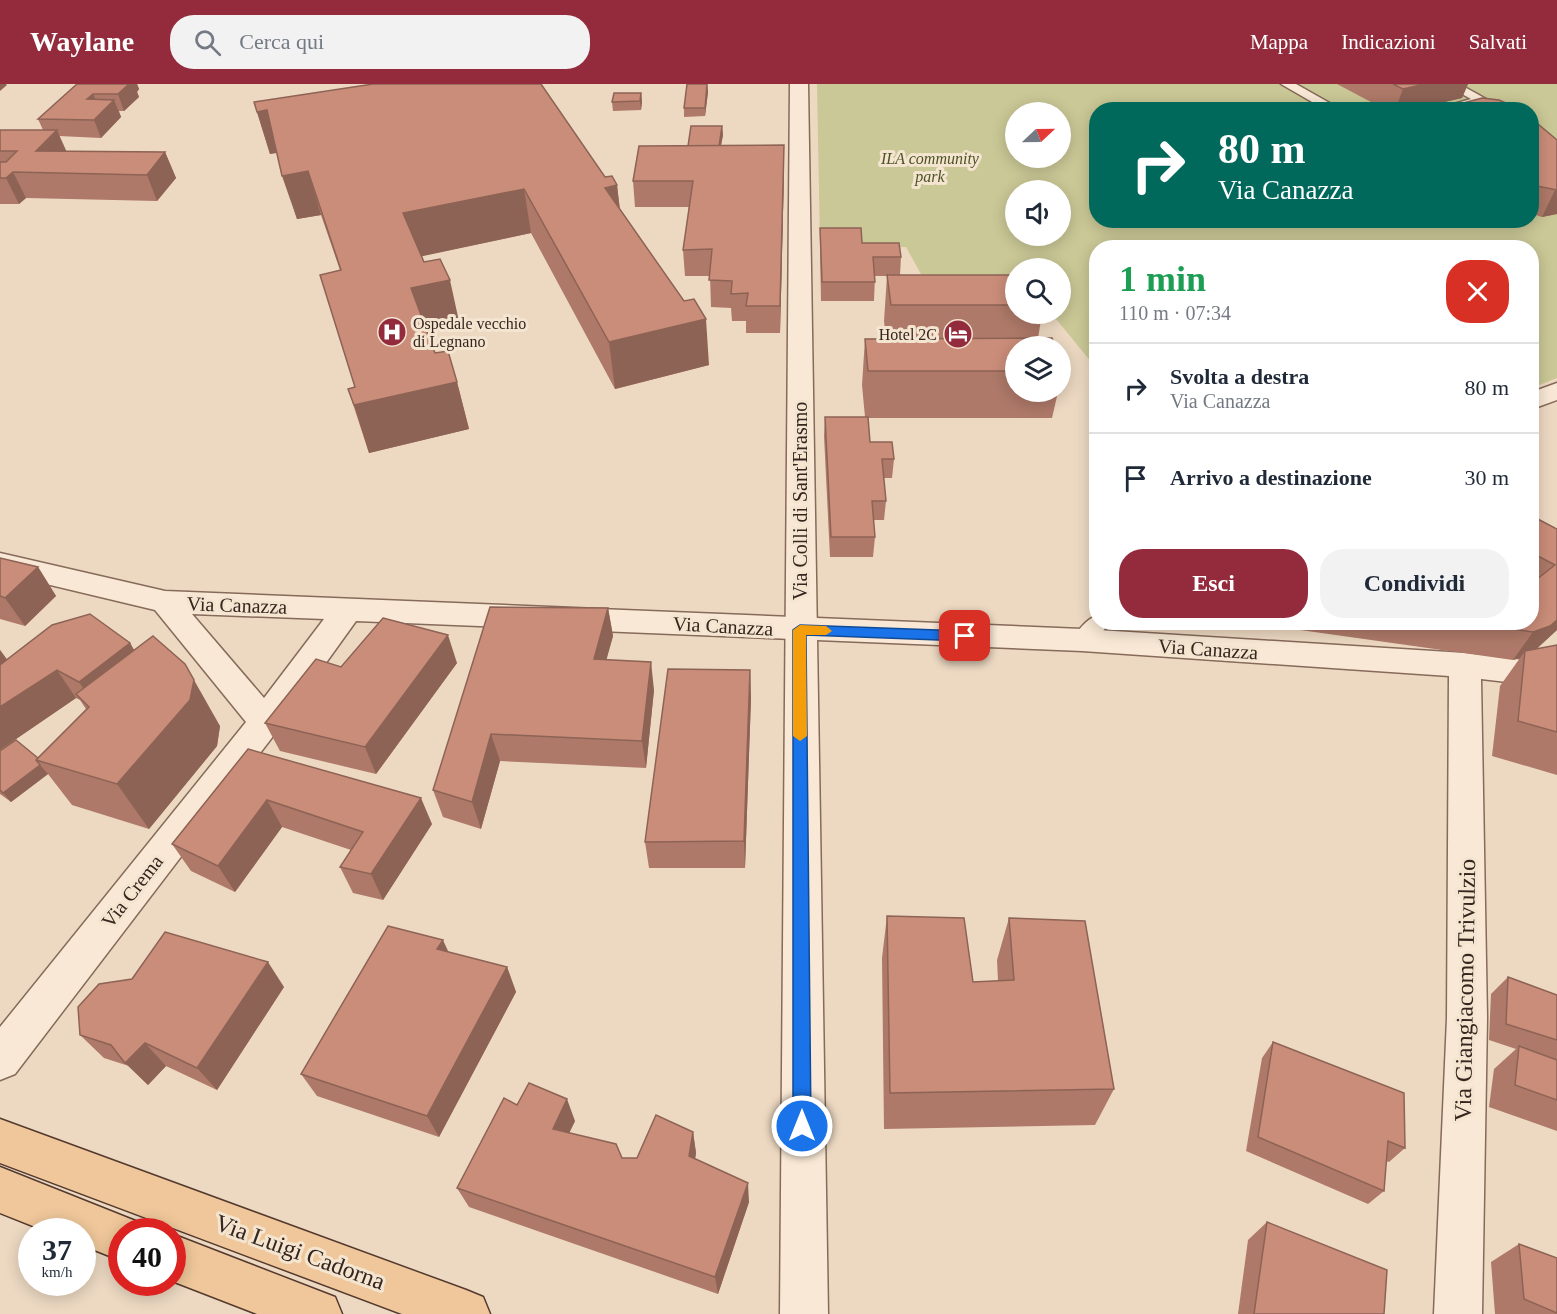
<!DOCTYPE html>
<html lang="it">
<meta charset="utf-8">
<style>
:root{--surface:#fff;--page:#f2f2f3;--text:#1f2937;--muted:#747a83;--line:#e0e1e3;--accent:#932b3d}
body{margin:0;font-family:"Times New Roman",serif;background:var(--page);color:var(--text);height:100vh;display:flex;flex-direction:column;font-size:22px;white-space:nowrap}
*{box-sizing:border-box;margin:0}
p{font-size:20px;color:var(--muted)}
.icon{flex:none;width:33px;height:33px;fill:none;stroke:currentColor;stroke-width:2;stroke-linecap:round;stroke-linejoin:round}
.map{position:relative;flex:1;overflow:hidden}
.side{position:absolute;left:1089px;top:156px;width:450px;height:390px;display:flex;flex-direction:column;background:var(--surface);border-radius:24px;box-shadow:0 3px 15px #0003}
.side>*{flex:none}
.banner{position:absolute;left:1089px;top:18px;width:450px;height:126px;border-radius:24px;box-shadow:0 3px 15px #0003;background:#00695c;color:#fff;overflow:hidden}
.needle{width:39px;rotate:68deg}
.buttons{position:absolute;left:1005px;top:18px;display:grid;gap:12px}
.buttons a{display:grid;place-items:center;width:66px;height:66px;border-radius:50%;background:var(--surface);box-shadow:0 3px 15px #0003;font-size:30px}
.speed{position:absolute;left:18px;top:1134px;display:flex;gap:12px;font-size:30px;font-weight:700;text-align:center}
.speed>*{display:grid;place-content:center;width:78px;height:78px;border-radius:50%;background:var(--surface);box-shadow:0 3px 15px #0003;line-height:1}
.speed small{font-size:15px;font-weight:400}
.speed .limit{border:9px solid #d22;background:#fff;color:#111}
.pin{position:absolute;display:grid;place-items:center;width:51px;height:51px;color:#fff;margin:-26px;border-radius:12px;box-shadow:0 3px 9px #0006}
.me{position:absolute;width:66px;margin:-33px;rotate:0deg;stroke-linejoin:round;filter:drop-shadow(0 0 4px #0008)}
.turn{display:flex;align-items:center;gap:21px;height:126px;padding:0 30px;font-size:27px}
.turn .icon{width:78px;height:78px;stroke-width:2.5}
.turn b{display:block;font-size:42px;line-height:51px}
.round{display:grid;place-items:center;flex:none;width:63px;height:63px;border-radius:24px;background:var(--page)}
.head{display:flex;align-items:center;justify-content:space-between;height:102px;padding:0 30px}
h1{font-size:36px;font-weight:600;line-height:45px;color:#1e9e55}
.action{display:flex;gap:12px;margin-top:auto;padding:12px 30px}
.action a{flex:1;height:69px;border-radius:24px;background:var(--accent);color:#fff;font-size:24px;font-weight:600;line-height:69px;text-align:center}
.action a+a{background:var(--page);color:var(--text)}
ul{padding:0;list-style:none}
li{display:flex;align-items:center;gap:18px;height:90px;padding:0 30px;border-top:2px solid var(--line)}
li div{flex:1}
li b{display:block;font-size:22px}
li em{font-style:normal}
header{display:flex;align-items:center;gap:36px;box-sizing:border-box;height:84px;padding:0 30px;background:var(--accent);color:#fff}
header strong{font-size:28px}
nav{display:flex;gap:33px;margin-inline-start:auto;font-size:21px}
.search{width:420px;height:54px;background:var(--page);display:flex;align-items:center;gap:15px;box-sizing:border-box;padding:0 21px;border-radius:24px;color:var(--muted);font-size:22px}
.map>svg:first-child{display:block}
.green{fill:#cac896;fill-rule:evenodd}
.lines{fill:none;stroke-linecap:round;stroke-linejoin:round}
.service-casing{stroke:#866a5a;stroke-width:3}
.minor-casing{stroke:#866a5a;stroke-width:3}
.tertiary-casing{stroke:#866a5a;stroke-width:3}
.primary-casing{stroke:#54392e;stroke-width:3}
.service{fill:#f8e8d5;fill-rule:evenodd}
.minor{fill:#f8e8d5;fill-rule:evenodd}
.tertiary{fill:#f8e8d5;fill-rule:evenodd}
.primary{fill:#efc79a;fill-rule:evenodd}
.wall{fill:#ae7968}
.shaded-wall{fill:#8d6355}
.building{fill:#ca8d79;stroke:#8d6355;stroke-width:1.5}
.route{fill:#1a73e8;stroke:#114b97;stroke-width:1.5}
.slow{fill:#f59e0b}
.labels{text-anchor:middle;stroke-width:6;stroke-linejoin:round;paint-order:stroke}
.far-park-label{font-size:16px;font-style:italic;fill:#4e5225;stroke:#f4e5d1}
.far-poi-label{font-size:16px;fill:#36251e;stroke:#f4e5d1;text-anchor:start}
.street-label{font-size:20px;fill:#36251e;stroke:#f4e5d1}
.near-street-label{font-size:24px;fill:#36251e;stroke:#f4e5d1}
</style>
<header>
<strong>Waylane</strong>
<div class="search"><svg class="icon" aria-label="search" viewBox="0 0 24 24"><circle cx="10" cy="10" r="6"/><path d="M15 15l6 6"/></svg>Cerca qui</div>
<nav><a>Mappa</a><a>Indicazioni</a><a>Salvati</a></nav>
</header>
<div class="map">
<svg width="1557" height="1230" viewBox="0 0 1557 1230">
<rect width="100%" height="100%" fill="#edd9c2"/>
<path class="green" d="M817,0H1557V294L1532,304V164H1096V284L1052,230H1060V184H1016L1015,224L933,212L906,163L820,162ZM1096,26H1532V136H1096ZM1016,28H1060V74H1016ZM1016,106H1060V152H1016Z"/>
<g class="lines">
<g class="service-casing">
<g id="service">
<polygon points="1281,0 1296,0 1342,26 1326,26"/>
<polygon points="1444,0 1459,0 1488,16 1486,18 1456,26 1433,26 1471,15"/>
<path d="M1096,532V538H1109C1101,551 1090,566 1075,561L1072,556C1077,547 1087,535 1096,532Z"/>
</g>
</g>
<g class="minor-casing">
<g id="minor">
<polygon points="1557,299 1557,316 1532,325 1532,308"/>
<path d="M0,469L165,507L1082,545L1465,569L1557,580V604L1481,595L1487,934L1482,1230H1434L1447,934L1449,592L1082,567L356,537L277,647L15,990L0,996V943L246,638L155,526L0,489ZM192,530L324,535L264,614Z"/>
</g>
</g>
<g class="tertiary-casing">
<polygon id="tertiary" points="790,0 808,0 828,1230 780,1230"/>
</g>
<g class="primary-casing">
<g id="primary">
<polygon points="0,1035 466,1206 483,1213 490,1230 402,1230 0,1079"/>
<polygon points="0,1083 138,1138 142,1148 122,1148 122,1177 82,1161 82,1148 48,1148 0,1129"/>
<polygon points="172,1150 335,1213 342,1230 257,1230 172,1197"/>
</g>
</g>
<use href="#service" class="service"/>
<use href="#minor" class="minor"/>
<use href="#tertiary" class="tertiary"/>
<use href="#primary" class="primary"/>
</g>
<g class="wall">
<polygon points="77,0 137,0 139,5 137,8 139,13 124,27 119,27 121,33 101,54 59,52 66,67 165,68 176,94 157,117 26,114 19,120 0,120 0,46 43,46 38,35"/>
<polygon points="707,0 708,8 705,32 684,33 684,24"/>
<polygon points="1337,0 1468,0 1462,14 1410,26 1386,26"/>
<polygon points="641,9 642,18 641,26 613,27 612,18"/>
<polygon points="257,28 605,93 617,101 620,126 709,281 615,305 531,149 421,172 460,242 427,249 435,269 457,298 469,345 369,369 348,305 355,303 340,186 321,131 297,135 277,69 270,70"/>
<polygon points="1532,35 1557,56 1557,130 1542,133 1532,130"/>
<polygon points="722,42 723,51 721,62 784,87 780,249 746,249 746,237 732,237 731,224 711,223 710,192 685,192 683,166 689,123 635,123 633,97 688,62"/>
<polygon points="820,144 901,173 900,191 1016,191 1016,230 1042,230 1038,254 1016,262 1016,308 1058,308 1052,334 868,334 870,358 894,375 892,394 883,394 886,417 884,436 873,436 875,453 873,473 830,473 824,352 825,333 865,333 862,301 865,255 886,255 884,237 887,192 875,192 874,217 821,217 820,162"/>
<polygon points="1532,432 1557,445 1557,546 1536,565 1557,561 1557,691 1492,672 1500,602 1520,574 1513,576 1243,538 1532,538"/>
<polygon points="0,474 38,483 56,512 25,542 0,535"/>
<polygon points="608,524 613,552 606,575 654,606 646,684 500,677 481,745 443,733 433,706"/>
<polygon points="130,559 134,566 220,642 217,662 149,745 72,721 48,690 11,718 0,710 0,667 38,674 86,625 80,616 76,614 0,666 0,566 7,576"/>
<polygon points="457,579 376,690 280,667 265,639 341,583"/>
<polygon points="750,586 751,614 745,784 649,784 645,758"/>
<polygon points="248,665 432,740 383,816 353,809 340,783 351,766 282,743 235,808 191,787 172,760"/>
<polygon points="887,832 973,898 998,897 997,876 1009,834 1114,1005 1095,1041 884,1045 882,874"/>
<polygon points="507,883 516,908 439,1053 317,1012 301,990"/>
<polygon points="1508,893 1557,911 1557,1047 1489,1023 1494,985 1516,965 1489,956 1491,910"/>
<polygon points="284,903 217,1006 166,982 148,1001 129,982 104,974 80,951"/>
<polygon points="1273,958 1405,1064 1389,1078 1386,1077 1384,1107 1368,1120 1246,1067 1262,974"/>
<polygon points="517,1021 575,1037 569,1049 622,1074 637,1074 693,1048 696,1069 695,1075 749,1118 718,1210 469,1123 457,1104"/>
<polygon points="1267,1138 1384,1230 1238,1230 1248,1156"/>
<polygon points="1519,1160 1557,1174 1557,1230 1495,1230 1491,1178"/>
</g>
<g class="shaded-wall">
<polygon points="0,0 6,0 7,1 0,7"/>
<polygon points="128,0 137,0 139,5 137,8 139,13 124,27 118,10"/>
<polygon points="707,0 708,8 705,32 705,24"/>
<polygon points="1425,0 1468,0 1462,14 1410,26 1395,26 1403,5"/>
<polygon points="641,9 642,18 641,26 640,17"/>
<polygon points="93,10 101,27 87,15"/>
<polygon points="114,16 121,33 101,54 94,36"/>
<polygon points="267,26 280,68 270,70 257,28"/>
<polygon points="722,42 723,51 719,71 719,62"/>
<polygon points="57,46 68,71 36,67"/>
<polygon points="784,61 784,87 780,249 780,222"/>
<polygon points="165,68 176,94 157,117 147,91"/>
<polygon points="308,87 321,131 297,135 282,92"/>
<polygon points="13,88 26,114 19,120 6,94"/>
<polygon points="617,101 622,145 605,104"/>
<polygon points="524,105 531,149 414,174 403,129"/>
<polygon points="1555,106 1557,106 1557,130 1542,133"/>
<polygon points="450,196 460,242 423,249 411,204"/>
<polygon points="706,235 709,281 615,305 609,258"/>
<polygon points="457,298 469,345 369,369 354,321"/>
<polygon points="38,483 56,512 25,542 5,514"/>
<polygon points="608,524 613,552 599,603 594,575"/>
<polygon points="1557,536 1557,546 1530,571 1525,567 1520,574 1513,576 1533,548"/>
<polygon points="448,551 457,579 376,690 365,663"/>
<polygon points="130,559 147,588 98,626 79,598"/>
<polygon points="0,566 12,582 0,590"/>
<polygon points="651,578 654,606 646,684 642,657"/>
<polygon points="57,586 76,614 0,666 0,623"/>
<polygon points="750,586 751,614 745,784 744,757"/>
<polygon points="194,596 220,642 217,662 149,745 117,700"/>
<polygon points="491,650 500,677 481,745 472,718"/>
<polygon points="40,681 48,690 11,718 3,709"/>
<polygon points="421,714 432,740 383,816 371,790"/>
<polygon points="267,716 282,743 235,808 218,782"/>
<polygon points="443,856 454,880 437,865"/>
<polygon points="268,878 284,903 217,1006 197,984"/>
<polygon points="507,883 516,908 439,1053 427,1032"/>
<polygon points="145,959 166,982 148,1001 125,979"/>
<polygon points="567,1015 575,1037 561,1066 553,1045"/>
<polygon points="693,1048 696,1069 692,1093 689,1072"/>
<polygon points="748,1099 749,1118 718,1210 715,1193"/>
</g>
<g class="building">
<polygon points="77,0 129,0 118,10 93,10 87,15 114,16 94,36 38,35"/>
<polygon points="373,0 541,0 605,93 612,92 617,101 605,104 684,217 694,215 706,235 609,258 524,105 403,129 424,178 440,175 450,196 411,204 435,269 448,267 457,298 354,321 348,305 355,303 320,191 341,186 308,87 282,92 267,26 257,28 254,18"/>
<polygon points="687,0 707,0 705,24 684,24"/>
<polygon points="1393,0 1425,0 1403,5"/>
<polygon points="614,9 641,9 640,17 612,18"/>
<polygon points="1482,14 1499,16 1515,23 1510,24 1512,26 1462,26 1463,19"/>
<polygon points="1532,35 1557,56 1557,106 1532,101"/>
<polygon points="691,42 722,42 719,62 688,62"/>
<polygon points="0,46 57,46 36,67 165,68 147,91 13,88 6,94 0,94 0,78 6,78 17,67 0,67"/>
<polygon points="784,61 780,222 746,222 748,209 731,210 732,197 709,196 712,165 683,166 693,97 633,97 639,62"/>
<polygon points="820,144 861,144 862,159 899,159 901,173 873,173 875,198 822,198"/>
<polygon points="887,191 1016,191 1016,221 891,221"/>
<polygon points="1052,254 1055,262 1016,262 1016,287 868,287 865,255"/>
<polygon points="825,333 868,333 870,358 892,358 894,375 882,375 886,417 872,417 875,453 831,453"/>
<polygon points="1532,432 1557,445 1557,536 1550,542 1533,548 1462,538 1532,538 1532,499 1555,481 1532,469"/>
<polygon points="0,474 38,483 5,514 0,512"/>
<polygon points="490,523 608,524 594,575 651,578 642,657 491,650 472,718 433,706"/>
<polygon points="90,530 130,559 79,598 57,586 0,623 0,581 52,541"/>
<polygon points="383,534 448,551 365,663 265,639 316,575 341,583"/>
<polygon points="153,552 185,580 194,596 190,616 117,700 36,676 89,623 76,610"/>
<polygon points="1557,561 1557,648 1518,637 1525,567"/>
<polygon points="668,585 750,586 744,757 645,758"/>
<polygon points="16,656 38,674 36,676 40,681 3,709 0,706 0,667"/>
<polygon points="248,665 421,714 371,790 340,783 363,748 267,716 218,782 172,760"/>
<polygon points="887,832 964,834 973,898 1014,896 1009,834 1085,837 1114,1005 890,1009"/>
<polygon points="388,842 443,856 437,865 507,883 427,1032 301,990"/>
<polygon points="165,848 268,878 197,984 145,959 125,979 111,961 80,951 78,923 99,900 132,895"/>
<polygon points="1508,893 1557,911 1557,956 1506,940"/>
<polygon points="1273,958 1404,1009 1405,1064 1388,1057 1384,1107 1258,1053"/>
<polygon points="1519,962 1557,976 1557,1016 1515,1001"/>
<polygon points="529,999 567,1015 553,1045 616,1060 622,1074 637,1074 656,1031 693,1048 689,1072 748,1099 715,1193 457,1104 504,1014 517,1021"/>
<polygon points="1267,1138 1387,1186 1384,1230 1254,1230"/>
<polygon points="1519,1160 1557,1174 1557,1229 1524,1215"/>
</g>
<polygon class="route" points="800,541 965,547 972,552 965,557 806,551 811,1042 809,1048 802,1051 796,1048 793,1042 793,546"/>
<polygon class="slow" points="800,541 826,542 832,547 826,551 806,551 807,652 800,657 793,652 793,546"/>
<defs>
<g id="hospital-disc" transform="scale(1.5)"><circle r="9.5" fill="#932b3d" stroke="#f4e5d1"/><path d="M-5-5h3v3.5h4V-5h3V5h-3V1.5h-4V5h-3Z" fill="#fff"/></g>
<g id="hotel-disc" transform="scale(1.5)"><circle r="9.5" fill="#932b3d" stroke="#f4e5d1"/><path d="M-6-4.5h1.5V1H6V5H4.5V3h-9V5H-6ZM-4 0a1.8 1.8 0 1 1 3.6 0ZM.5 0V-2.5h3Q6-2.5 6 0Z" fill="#fff"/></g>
</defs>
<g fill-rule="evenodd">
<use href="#hospital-disc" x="392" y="248"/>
<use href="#hotel-disc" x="958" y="250"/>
</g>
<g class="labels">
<g class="far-park-label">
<text x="930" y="80">ILA community<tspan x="930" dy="18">park</tspan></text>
</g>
<g class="far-poi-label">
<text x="413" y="245">Ospedale vecchio<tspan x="413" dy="18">di Legnano</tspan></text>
<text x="937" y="256" text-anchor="end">Hotel 2C</text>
</g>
<g class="street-label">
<text transform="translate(800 417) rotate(-90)" y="7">Via Colli di Sant'Erasmo</text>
<text transform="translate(237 521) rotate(2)" y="7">Via Canazza</text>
<text transform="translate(723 542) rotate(3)" y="7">Via Canazza</text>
<text transform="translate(1208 565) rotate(4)" y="7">Via Canazza</text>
<text transform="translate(132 807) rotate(-52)" y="7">Via Crema</text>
</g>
<g class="near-street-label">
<text transform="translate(1465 906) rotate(-89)" y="8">Via Giangiacomo Trivulzio</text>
<text transform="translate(300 1168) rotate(20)" y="8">Via Luigi Cadorna</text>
</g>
</g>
</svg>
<div class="buttons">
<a><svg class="needle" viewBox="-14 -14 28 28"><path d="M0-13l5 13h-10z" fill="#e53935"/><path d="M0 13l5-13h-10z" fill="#747a83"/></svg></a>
<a><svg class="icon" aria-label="sound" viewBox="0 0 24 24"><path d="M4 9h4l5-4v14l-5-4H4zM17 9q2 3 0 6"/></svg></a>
<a><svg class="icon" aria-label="search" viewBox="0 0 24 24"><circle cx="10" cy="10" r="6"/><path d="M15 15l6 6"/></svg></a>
<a><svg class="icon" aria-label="layers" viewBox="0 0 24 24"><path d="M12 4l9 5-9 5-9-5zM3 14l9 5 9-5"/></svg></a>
</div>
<div class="speed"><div>37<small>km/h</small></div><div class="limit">40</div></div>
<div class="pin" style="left:965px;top:552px;background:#d93025"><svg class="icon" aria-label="arrive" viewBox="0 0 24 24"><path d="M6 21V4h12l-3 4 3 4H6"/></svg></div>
<svg class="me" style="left:802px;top:1042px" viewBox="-20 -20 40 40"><circle r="17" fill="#1a73e8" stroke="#fff" stroke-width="3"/><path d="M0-11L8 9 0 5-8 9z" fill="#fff"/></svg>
<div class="banner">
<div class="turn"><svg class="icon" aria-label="right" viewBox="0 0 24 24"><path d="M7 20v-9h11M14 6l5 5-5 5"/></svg><div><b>80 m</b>Via Canazza</div></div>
</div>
<section class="side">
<div class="head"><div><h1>1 min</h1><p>110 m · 07:34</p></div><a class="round" style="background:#d93025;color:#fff"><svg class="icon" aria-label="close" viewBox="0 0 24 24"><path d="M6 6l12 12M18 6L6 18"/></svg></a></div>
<ul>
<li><svg class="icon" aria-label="right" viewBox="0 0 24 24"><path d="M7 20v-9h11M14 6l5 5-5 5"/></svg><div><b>Svolta a destra</b><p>Via Canazza</p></div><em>80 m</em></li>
<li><svg class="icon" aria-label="arrive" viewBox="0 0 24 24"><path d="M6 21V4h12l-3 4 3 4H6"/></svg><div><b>Arrivo a destinazione</b></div><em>30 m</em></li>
</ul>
<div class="action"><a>Esci</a><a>Condividi</a></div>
</section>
</div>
